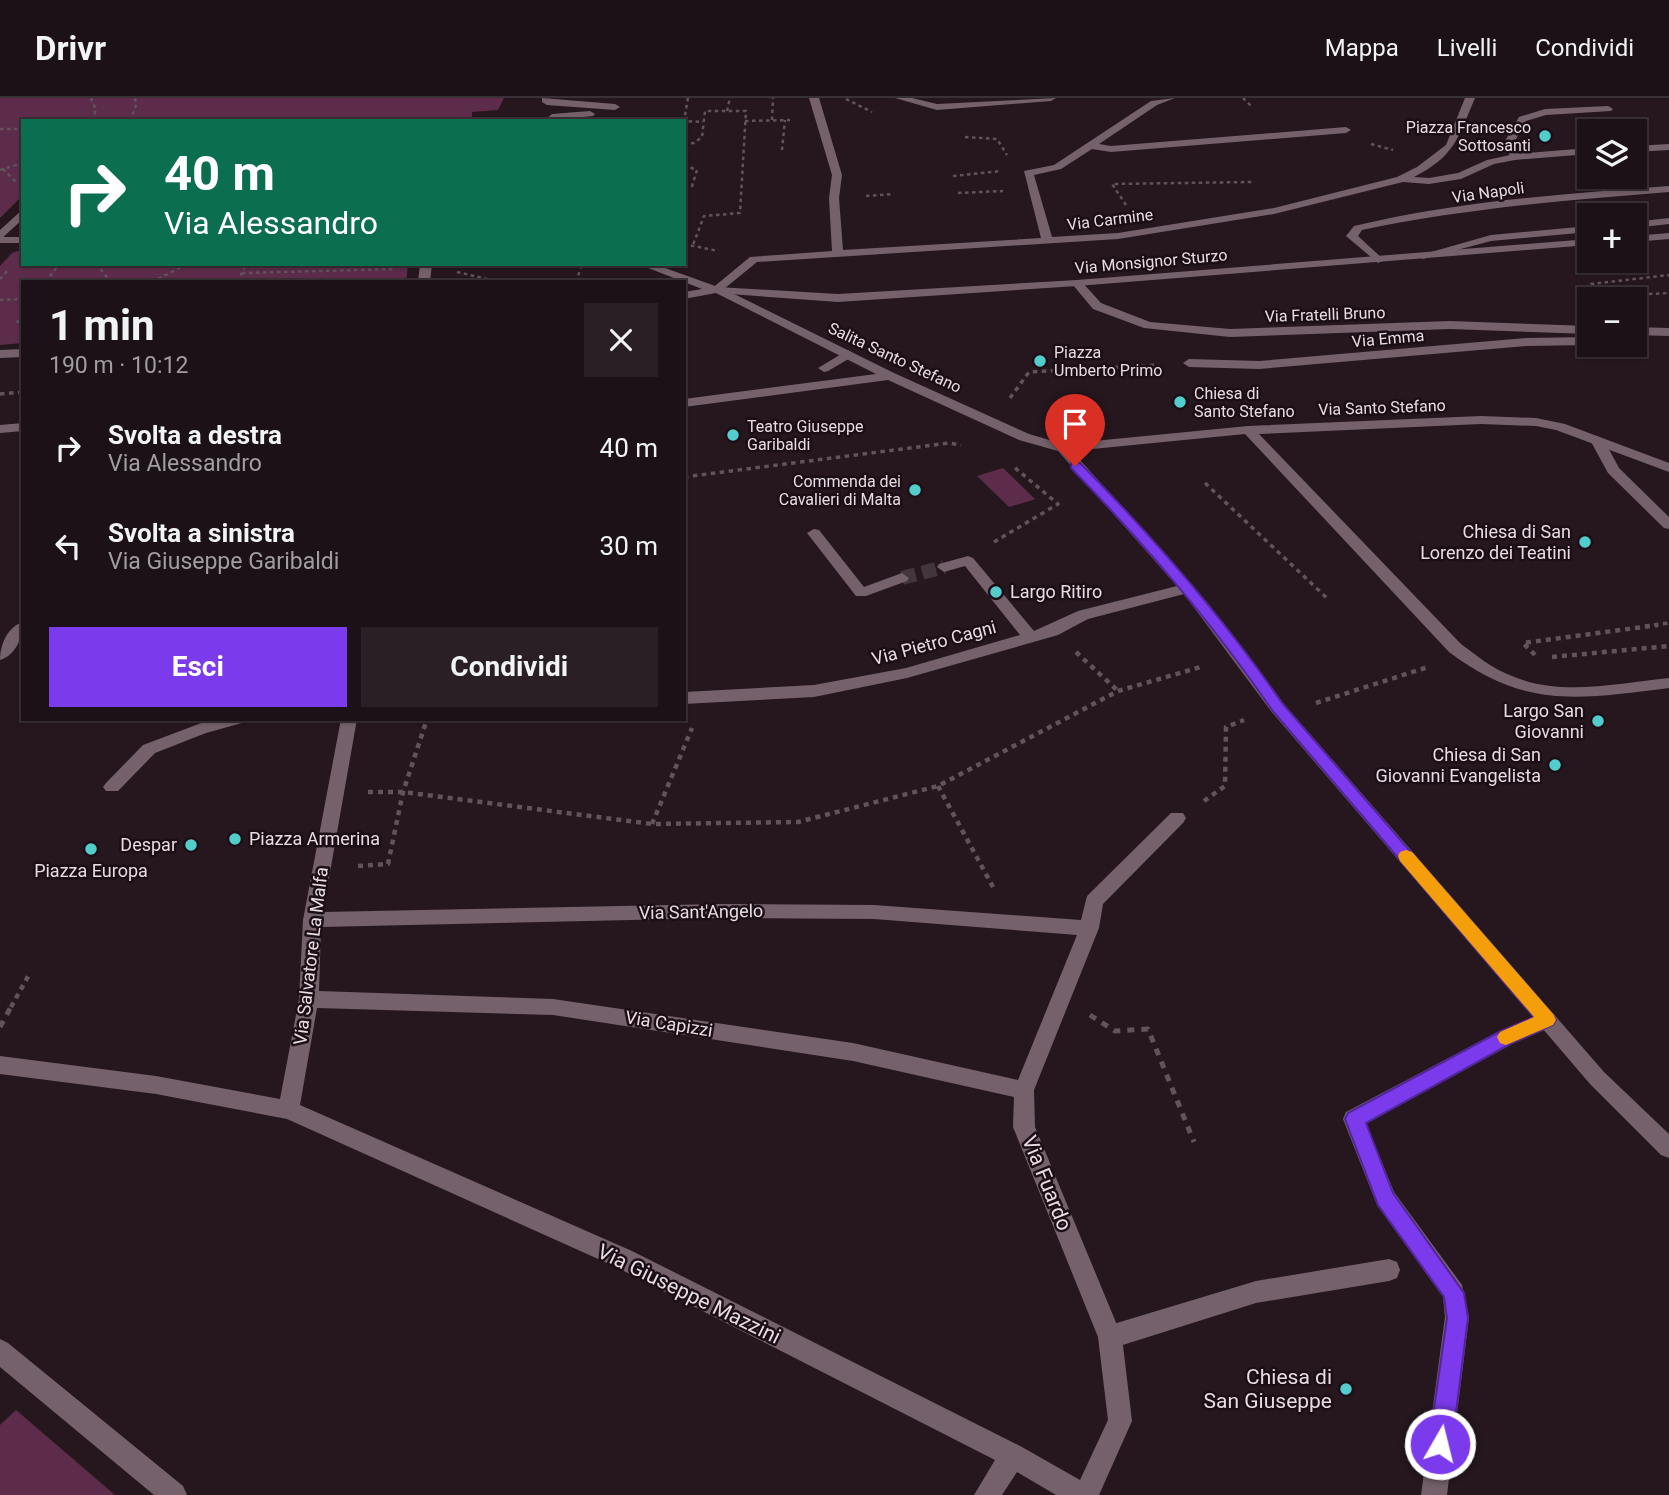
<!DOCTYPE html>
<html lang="it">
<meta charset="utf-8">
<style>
:root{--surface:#1c1117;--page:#291f24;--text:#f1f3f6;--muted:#a09da1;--line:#3a3136;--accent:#7c3aed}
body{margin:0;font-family:Roboto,sans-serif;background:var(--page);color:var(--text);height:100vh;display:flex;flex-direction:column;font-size:26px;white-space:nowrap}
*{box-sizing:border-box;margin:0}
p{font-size:23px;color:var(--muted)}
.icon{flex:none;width:38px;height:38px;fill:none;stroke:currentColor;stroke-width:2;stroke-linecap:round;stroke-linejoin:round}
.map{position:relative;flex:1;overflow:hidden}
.side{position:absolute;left:21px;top:182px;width:665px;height:441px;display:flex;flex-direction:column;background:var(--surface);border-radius:0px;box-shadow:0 2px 5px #0004,0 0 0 2px var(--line)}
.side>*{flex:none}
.banner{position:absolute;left:21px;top:21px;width:665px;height:147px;border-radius:0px;box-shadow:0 2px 5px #0004,0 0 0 2px var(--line);background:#0b6e4f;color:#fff;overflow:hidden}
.tools{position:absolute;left:1577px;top:21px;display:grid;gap:14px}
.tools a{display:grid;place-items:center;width:70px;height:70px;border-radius:0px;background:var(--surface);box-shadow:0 2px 5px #0004,0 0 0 2px var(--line);font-size:35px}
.pin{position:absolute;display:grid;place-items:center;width:60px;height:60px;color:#fff;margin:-72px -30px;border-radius:50% 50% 50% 0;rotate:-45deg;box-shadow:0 0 7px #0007}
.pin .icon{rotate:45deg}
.me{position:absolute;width:77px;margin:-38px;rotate:8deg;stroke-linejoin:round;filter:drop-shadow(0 0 5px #0008)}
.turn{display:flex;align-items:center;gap:24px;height:147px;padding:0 28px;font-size:32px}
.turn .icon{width:91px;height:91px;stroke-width:2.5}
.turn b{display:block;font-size:49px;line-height:60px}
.round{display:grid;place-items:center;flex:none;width:74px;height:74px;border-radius:0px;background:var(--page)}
.summary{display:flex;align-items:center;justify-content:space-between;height:119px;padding:0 28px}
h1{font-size:42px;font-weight:700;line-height:52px}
.cta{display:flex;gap:14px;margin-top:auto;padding:14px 28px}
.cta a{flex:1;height:80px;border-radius:0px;background:var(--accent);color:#fff;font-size:28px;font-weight:700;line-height:80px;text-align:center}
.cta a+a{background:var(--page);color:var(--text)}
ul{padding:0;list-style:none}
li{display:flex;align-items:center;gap:21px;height:98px;padding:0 28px}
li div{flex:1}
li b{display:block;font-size:26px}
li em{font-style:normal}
header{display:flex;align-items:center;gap:42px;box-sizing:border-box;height:98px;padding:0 35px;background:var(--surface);border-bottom:2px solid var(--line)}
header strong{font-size:33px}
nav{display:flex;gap:38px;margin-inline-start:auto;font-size:24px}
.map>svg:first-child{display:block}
.green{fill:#5d2c4a}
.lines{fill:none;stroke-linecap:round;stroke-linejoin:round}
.minor-tunnel{stroke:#43353c;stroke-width:14;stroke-dasharray:14 7;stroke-linecap:butt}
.path-far3{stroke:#61535b;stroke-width:2.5;stroke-dasharray:3.5 3.5;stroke-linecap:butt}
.path-far2{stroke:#61535b;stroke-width:3.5;stroke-dasharray:4.5 4.5;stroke-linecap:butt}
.path-far1{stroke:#61535b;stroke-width:4.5;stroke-dasharray:5 5;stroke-linecap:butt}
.path{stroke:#61535b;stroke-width:5;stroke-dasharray:7 7;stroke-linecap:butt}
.service{fill:#74616b;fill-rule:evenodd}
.minor{fill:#74616b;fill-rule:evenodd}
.secondary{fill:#74616b;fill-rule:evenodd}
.route{fill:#7c3aed;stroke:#51269a;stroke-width:2}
.slow{fill:#f59e0b}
.poi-dot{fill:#52cdcc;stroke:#1c0e16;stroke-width:2.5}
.labels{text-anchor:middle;stroke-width:5;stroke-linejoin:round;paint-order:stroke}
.far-poi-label{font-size:16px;fill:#e7dce2;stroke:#1c0e16;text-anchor:start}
.far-street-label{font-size:16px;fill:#e7dce2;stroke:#1c0e16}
.poi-label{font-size:18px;fill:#e7dce2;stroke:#1c0e16;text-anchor:end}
.street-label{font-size:18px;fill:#e7dce2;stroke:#1c0e16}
.near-street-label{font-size:21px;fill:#e7dce2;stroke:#1c0e16}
.near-poi-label{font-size:21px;fill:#e7dce2;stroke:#1c0e16;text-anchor:end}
</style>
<header>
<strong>Drivr</strong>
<nav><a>Mappa</a><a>Livelli</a><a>Condividi</a></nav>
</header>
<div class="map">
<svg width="1669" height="1397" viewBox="0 0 1669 1397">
<rect width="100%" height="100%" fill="#26171f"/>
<g class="green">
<polygon points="0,0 504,0 498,12 472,14 472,23 23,23 23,97 0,120"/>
<polygon points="23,151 23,166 408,167 406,184 23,184 23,245 0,247 0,168 12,155"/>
<polygon points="1003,370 1035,401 1036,401 1009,409 977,378"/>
<polygon points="16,1312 115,1397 0,1397 0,1327"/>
</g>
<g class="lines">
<polyline class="minor-tunnel" points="902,480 944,469"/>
<g class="path-far3">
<polyline points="91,0 96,12 92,23"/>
<polyline points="688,0 684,23 703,24"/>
<polyline points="1243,0 1252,9"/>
<polyline points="846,1 872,14"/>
<polyline points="727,13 730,0"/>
<polyline points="772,22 773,0"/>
<polyline points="130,23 137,5 134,0"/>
<polyline points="745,23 790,22"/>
<polyline points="0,31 23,31"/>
<polyline points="965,39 997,41 1007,57"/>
<polyline points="684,46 694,45 702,39 705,13 746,13 740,115 704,118 693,147"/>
<polyline points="1371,46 1393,52"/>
<polyline points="782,52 785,22"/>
<polyline points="684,67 697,72 692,88 684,87"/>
<polyline points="3,71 18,86"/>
<polyline points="0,72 23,65"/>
<polyline points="953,78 1001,73"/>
<polyline points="958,95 1003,93"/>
<polyline points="866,98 894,96"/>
<polyline points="1126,107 1112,86 1253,84"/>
<polyline points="684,146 718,153"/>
<polyline points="96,166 111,184"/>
<polyline points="457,174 500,184"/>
<polyline points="242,175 396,171"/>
<polyline points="0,181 9,171"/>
<polyline points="46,184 59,166"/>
<polyline points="152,184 187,166"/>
<polyline points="238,184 246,166"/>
<polyline points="576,184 582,166"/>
<polyline points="1585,199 1591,186 1669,177"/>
<polyline points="1586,199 1669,195"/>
<polyline points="0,202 23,201"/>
<polyline points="17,225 23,216"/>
</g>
<g class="path-far2">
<polyline points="0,296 23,294"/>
<polyline points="1010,300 1029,274 1159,267"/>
<polyline points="684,379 949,345 961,347"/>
<polyline points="1205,385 1328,501"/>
<polyline points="994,444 1058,406 1014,369"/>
<polyline points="1645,528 1669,525"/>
</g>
<g class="path-far1">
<polyline points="1076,554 1118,593"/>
<polyline points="1535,557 1523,545 1658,527"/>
<polyline points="1552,559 1669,548"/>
<polyline points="1316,605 1428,569"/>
<polyline points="938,688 993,789"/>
<polyline points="368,694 403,694 652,726 798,724 938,688 1118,593 1204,568"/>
<polyline points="1204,703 1225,688 1226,629 1244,622"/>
<polyline points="652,726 692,630"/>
<polyline points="358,768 388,766 403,694 427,621"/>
<polyline points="11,909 30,875"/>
</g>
<g class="path">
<polyline points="1090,917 1115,933 1148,931 1194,1044"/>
<polyline points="0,929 12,907"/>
</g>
<g class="service">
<polygon points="1608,8 1613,11 1611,13 1546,17 1526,23 1515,43 1520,59 1515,62 1510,59 1505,43 1519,19 1545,11"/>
<polygon points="848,252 854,256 852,259 828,273 824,274 818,270"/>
<polygon points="1597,338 1604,342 1619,370 1669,419 1669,431 1664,430 1608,375 1590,342"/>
<path d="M23,524C23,539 16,557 0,562C0,547 7,529 23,524Z"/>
<polygon points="212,621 244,621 242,625 206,635 155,655 118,693 106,693 103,689 106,685 143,647"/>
<polygon points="1547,914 1554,916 1557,922 1554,928 1512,946 1366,1025 1394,1094 1462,1187 1469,1219 1447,1397 1421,1397 1445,1219 1443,1199 1377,1107 1343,1021 1346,1014 1498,934"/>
<polygon points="1389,1161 1397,1164 1400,1172 1397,1180 1389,1183 1256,1205 1110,1251 1102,1247 1098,1239 1102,1231 1110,1227 1256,1183"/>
</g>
<g class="minor">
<polygon points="542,0 615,6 620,9 615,12 547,7 542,4"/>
<path d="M809,0H819L842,77L839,100L843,152L1041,140L1024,73L1054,67L1151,3L1175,0L1157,7L1099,46L1111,48L1346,29L1351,32L1346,35L1111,54L1092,51L1061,71L1034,77L1052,139L1118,135L1274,110L1397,79L1417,69L1446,47L1465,0H1475C1458,40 1455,58 1414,79L1429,80L1458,75L1487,62L1515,56L1589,50V56L1515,62L1494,66L1461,81L1429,86L1403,84L1274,116L1118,141L757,164L724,191L894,275L1029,336L1063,346L1248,328L1481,318L1536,320L1565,326L1669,365V374L1556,332L1536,328L1481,326L1259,336L1461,546C1477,558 1493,571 1512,578C1560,599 1619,585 1669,580V590C1579,601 1526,612 1449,554L1245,336L1072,353L1206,503L1283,605L1604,974L1669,1036V1060L1661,1057L1590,986L1271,613L1184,496L1088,521L1058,537L907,580L814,599L684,606V594L814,587L906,570L1020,537L965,468L944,474L937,469L939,466L968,458L973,460L1034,533L1078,513L1177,488L1058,353L1019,342L888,282L684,309V301L876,276L710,192L750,159L832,153L829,100L832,77Z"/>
<polygon points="895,0 912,0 937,6 1056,0 1051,3 937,12"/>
<polygon points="590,13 595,16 593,18 544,23 552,16"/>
<polygon points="1669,46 1669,52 1634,54 1634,48"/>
<path d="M1669,88V94C1566,102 1463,111 1362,132L1358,138L1384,162L1378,165L1346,138L1354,128C1456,103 1564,96 1669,88Z"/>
<polygon points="23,111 23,121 0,142 0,132"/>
<polygon points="1669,120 1669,126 1634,130 1634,124"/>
<polygon points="1589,128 1589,134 1491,143 1423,161 1417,158 1491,137"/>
<polygon points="420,166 432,166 430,184 418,184"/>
<polygon points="1073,183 1081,183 1101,205 1150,224 1230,231 1450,223 1589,228 1589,236 1450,231 1230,239 1144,230 1093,211 1073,187"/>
<polygon points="1634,229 1669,230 1669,238 1634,237"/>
<polygon points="1589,239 1589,247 1527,248 1259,271 1189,269 1183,265 1189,261 1259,263 1527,240"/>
<polygon points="23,325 23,333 0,335 0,327"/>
<polygon points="814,431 819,432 864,489 902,475 909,480 907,483 866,498 856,498 807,435"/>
<path d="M341,621H357L323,814L720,806L874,807L1081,822L1087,798L1171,715H1183L1186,720L1183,725L1103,806L1099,830L1034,992L1035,1029L1122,1239L1132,1323L1099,1397H1056L1017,1374L1002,1397H974L995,1362L616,1169L287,1021L156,996L0,976V958L156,978L280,1001L299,901L303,822ZM720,820L874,821L1077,837L1018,982L853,945L553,901L319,893L321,829ZM317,910L553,917L853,963L1014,999L1013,1029L1098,1239L1108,1322L1080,1382L1022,1349L632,1153L300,1007Z"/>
<polygon points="0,1241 8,1245 183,1388 187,1397 154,1397 0,1269"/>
</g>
<g class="secondary">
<polygon points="1669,135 1669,141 1634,144 1634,138"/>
<rect x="0" y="139" width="23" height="6"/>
<polygon points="1589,141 1589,147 1077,188 838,204 716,195 684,201 684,194 702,191 638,166 654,166 718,189 838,196 1077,182"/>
<polygon points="23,251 23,259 0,260 0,252"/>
</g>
</g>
<path class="route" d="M1075,364L1080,365C1153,439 1223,519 1282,605L1556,922L1553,927L1512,945L1366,1025L1393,1095L1464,1195L1468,1220L1452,1346L1448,1354L1440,1358L1432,1354L1429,1346L1447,1220L1444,1199L1378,1107L1345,1021L1348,1015L1499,934L1534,919L1272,612C1213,526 1144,445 1071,370V365Z"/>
<polygon class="slow" points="1406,752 1412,754 1553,916 1556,922 1553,927 1506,947 1500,945 1497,939 1500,934 1534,919 1400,763 1398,758 1400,754"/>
<g class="poi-dot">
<circle cx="1545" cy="38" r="7"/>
<circle cx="1040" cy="263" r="7"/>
<circle cx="1180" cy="304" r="7"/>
<circle cx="733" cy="337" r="7"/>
<circle cx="915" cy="392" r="7"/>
<circle cx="1585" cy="444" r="7"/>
<circle cx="996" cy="494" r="7"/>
<circle cx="1598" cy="623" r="7"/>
<circle cx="1555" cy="667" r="7"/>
<circle cx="235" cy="741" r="7"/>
<circle cx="191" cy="747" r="7"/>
<circle cx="91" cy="751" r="7"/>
<circle cx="1346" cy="1291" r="7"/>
</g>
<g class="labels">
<g class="far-poi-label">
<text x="1531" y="35" text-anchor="end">Piazza Francesco<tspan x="1531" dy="18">Sottosanti</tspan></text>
<text x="1054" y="260">Piazza<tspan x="1054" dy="18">Umberto Primo</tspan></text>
<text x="1194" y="301">Chiesa di<tspan x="1194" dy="18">Santo Stefano</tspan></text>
<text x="747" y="334">Teatro Giuseppe<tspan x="747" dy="18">Garibaldi</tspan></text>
<text x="901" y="389" text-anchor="end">Commenda dei<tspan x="901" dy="18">Cavalieri di Malta</tspan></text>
</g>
<g class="far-street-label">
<text transform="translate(1488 94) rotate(-8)" y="6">Via Napoli</text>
<text transform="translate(1110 121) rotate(-7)" y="6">Via Carmine</text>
<text transform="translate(1151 163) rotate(-5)" y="6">Via Monsignor Sturzo</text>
<text transform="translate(1325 216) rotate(-2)" y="6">Via Fratelli Bruno</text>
<text transform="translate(1388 240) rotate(-5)" y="6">Via Emma</text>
<text transform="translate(895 259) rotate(25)" y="6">Salita Santo Stefano</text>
<text transform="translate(1382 309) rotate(-2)" y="6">Via Santo Stefano</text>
</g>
<g class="poi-label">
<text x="1571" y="440">Chiesa di San<tspan x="1571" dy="21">Lorenzo dei Teatini</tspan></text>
<text x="1010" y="500" text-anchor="start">Largo Ritiro</text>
<text x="1584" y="619">Largo San<tspan x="1584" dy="21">Giovanni</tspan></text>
<text x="1541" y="663">Chiesa di San<tspan x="1541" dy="21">Giovanni Evangelista</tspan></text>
<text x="249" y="747" text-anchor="start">Piazza Armerina</text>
<text x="177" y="753">Despar</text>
<text x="91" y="779" text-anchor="middle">Piazza Europa</text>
</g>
<g class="street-label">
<text transform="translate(934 545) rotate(-15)" y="6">Via Pietro Cagni</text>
<text transform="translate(701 814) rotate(-1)" y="6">Via Sant'Angelo</text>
<text transform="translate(311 858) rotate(-83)" y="6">Via Salvatore La Malfa</text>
<text transform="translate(669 926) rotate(9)" y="6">Via Capizzi</text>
</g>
<g class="near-street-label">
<text transform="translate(1047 1085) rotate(68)" y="7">Via Fuardo</text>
<text transform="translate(689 1196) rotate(26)" y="7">Via Giuseppe Mazzini</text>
</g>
<g class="near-poi-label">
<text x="1332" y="1286">Chiesa di<tspan x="1332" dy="24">San Giuseppe</tspan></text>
</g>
</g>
</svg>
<div class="tools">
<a><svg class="icon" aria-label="layers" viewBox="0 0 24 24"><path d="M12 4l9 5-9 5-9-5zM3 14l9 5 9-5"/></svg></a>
<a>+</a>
<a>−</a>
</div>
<div class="pin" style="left:1075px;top:368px;background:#d93025"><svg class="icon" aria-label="arrive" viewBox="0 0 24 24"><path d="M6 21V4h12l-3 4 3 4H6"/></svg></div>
<svg class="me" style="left:1440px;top:1346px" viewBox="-20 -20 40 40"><circle r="17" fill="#7c3aed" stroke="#fff" stroke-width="3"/><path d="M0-11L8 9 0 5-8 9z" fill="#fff"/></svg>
<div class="banner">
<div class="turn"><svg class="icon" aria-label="right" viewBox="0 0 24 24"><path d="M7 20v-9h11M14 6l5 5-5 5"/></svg><div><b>40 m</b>Via Alessandro</div></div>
</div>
<section class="side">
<div class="summary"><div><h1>1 min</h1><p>190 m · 10:12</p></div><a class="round"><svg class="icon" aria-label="close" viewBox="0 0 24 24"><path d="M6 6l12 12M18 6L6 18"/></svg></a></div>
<ul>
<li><svg class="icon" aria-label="right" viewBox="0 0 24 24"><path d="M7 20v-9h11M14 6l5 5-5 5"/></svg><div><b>Svolta a destra</b><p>Via Alessandro</p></div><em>40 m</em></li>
<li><svg class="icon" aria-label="left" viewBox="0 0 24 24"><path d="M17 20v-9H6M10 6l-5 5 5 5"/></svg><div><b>Svolta a sinistra</b><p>Via Giuseppe Garibaldi</p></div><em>30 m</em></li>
</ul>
<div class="cta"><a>Esci</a><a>Condividi</a></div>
</section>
</div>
